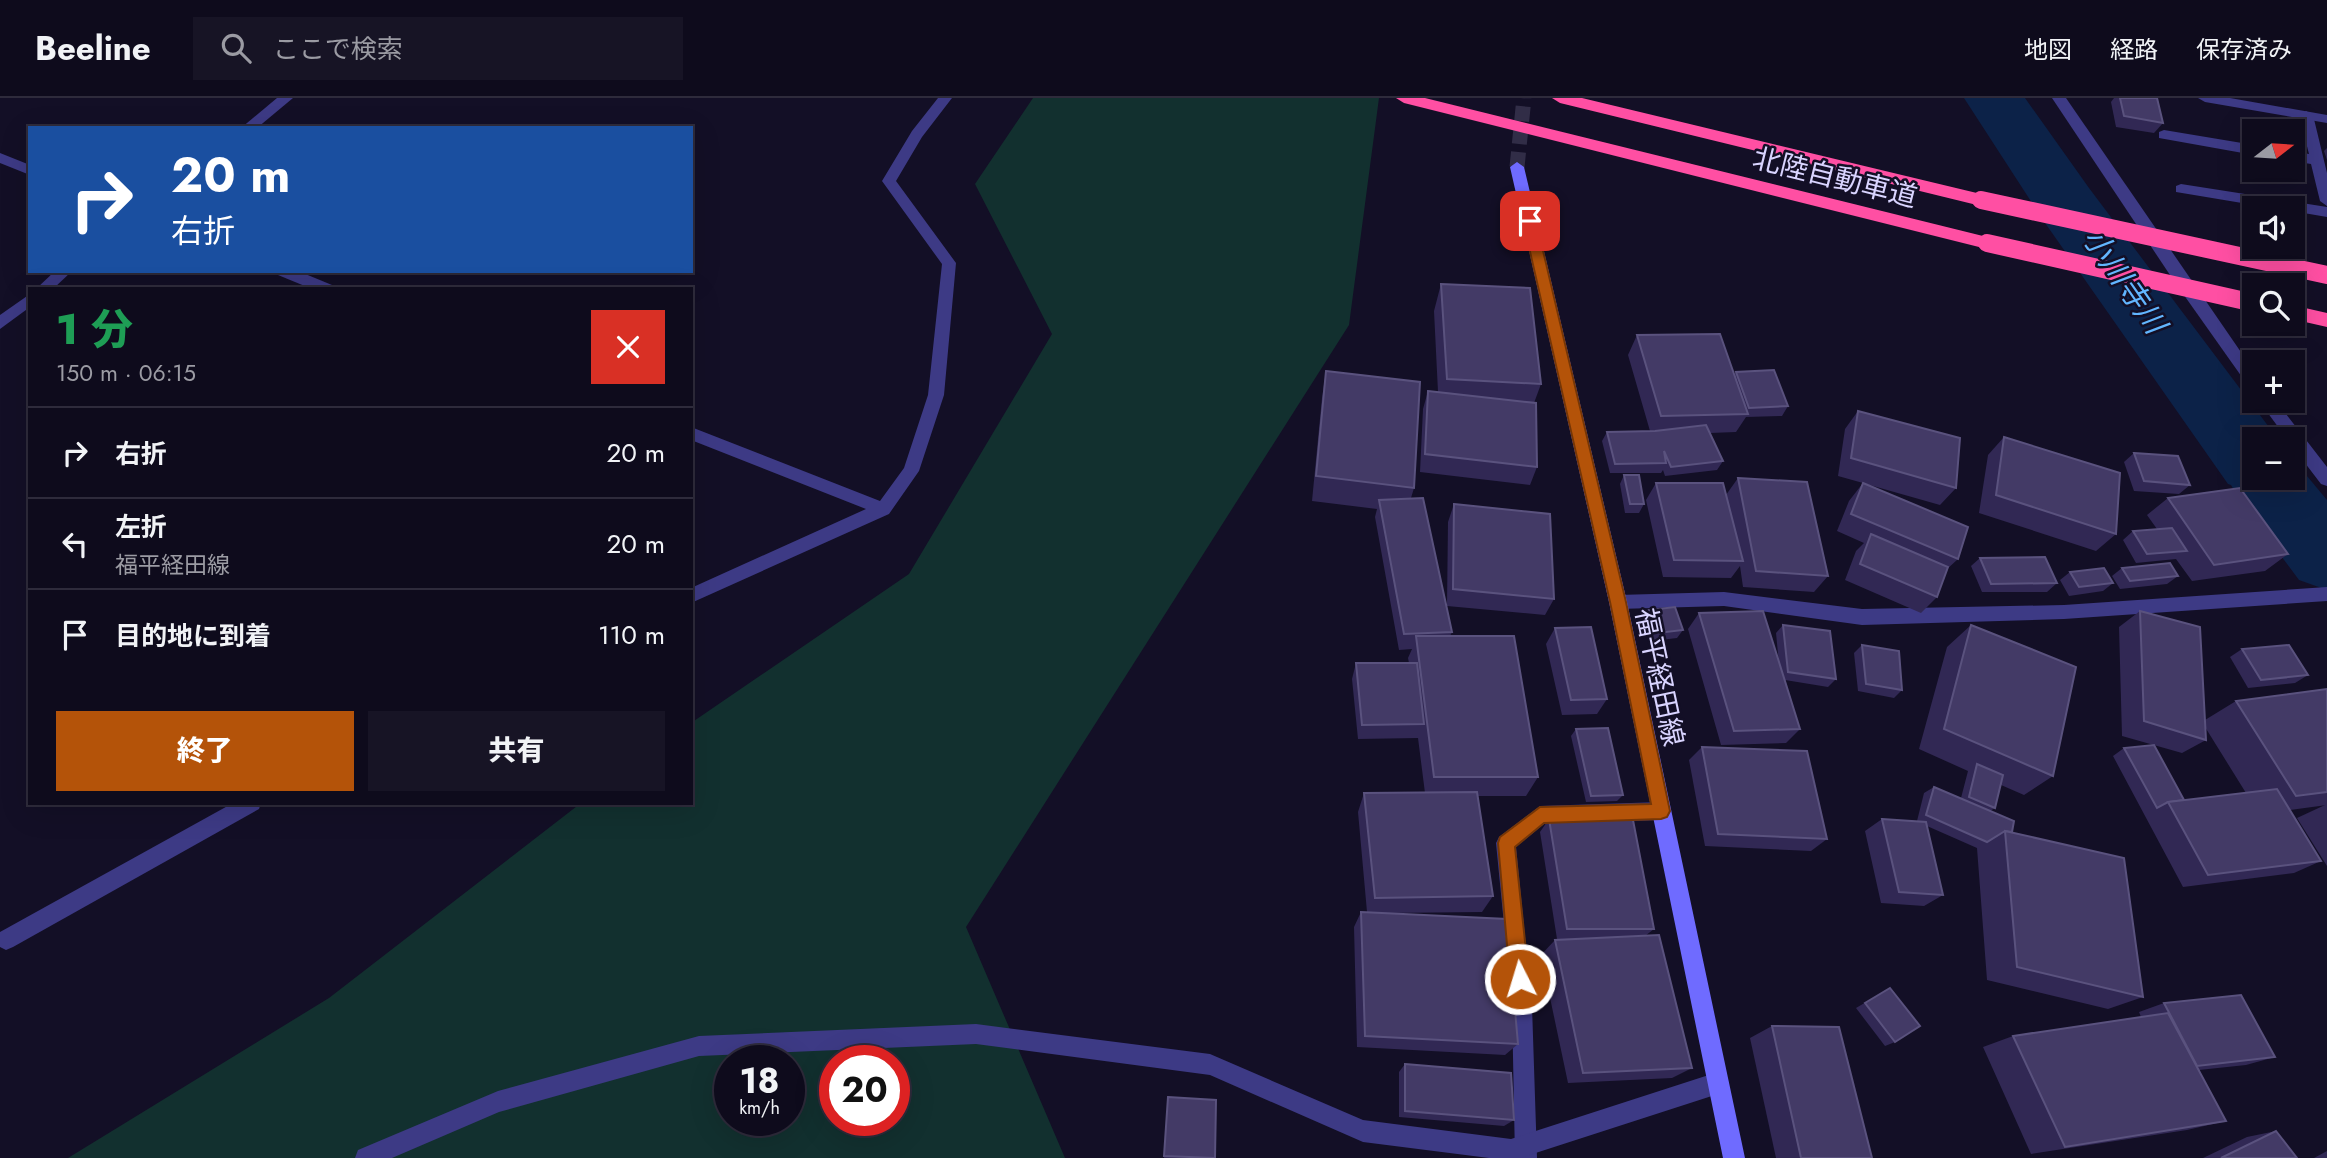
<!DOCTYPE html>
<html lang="ja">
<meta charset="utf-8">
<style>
:root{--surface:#0e0b1c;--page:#171425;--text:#f1f3f6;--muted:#9b9ba3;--line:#2e2b3b;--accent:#b45309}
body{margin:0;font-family:Jost,"Noto Sans JP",sans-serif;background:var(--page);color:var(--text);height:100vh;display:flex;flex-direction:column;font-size:26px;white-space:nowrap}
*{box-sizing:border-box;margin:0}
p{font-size:23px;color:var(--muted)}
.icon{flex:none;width:38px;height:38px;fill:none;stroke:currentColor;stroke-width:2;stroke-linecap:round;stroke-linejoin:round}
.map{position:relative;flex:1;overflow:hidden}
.panel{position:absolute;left:28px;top:189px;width:665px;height:518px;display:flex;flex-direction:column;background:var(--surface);border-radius:0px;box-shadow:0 7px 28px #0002,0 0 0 2px var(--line)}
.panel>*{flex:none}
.hud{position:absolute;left:28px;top:28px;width:665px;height:147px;border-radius:0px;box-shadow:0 7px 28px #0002,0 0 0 2px var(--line);background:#1a4fa0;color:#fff;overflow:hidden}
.needle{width:46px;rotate:73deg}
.controls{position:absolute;left:2242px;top:21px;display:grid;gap:14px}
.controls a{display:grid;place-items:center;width:63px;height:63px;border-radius:0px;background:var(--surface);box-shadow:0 7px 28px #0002,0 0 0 2px var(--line);font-size:35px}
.speed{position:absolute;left:714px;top:947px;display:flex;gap:14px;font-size:35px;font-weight:700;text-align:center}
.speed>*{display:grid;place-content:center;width:91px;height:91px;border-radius:50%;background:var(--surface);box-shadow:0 7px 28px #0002,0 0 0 2px var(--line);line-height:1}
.speed small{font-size:18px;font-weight:400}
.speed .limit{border:10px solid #d22;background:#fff;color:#111}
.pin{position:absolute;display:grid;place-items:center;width:60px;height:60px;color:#fff;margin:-30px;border-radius:14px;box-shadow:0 4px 10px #0006}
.me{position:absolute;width:77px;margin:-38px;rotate:355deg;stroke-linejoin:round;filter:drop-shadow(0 0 5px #0008)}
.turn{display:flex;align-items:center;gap:24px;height:147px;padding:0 28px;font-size:32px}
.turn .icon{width:91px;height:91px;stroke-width:2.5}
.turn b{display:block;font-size:49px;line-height:60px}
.round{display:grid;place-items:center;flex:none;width:74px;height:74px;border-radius:0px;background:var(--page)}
.head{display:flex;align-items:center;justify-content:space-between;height:119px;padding:0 28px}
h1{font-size:42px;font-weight:800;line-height:52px;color:#1e9e55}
.primary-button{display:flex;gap:14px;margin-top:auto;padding:14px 28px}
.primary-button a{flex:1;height:80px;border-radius:0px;background:var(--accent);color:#fff;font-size:28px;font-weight:800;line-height:80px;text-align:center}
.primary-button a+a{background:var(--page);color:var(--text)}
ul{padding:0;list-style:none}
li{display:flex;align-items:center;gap:21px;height:91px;padding:0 28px;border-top:2px solid var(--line)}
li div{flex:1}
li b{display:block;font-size:26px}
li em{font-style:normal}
header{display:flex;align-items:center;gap:42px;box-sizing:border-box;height:98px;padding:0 35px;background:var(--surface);border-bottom:2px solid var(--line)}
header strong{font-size:33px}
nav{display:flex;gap:38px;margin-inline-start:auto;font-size:24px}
.search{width:490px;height:63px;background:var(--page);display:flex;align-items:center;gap:18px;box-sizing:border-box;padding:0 24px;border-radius:0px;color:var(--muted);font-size:26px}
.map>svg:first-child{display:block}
.green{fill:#12302f;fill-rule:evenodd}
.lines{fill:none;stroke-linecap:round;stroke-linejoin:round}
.river{fill:#0c2248;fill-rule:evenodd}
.secondary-tunnel{stroke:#312d47;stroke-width:15;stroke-dasharray:15 8;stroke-linecap:butt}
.service{fill:#3d3a85;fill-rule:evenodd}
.minor{fill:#3d3a85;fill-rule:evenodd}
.tertiary{fill:#3d3a85;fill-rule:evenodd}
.secondary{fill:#6f6bff;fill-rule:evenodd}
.motorway{fill:#ff4fa3;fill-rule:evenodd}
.motorway-bridge{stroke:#ff4fa3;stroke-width:18}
.wall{fill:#312854}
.building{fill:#433a66;stroke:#5a527e;stroke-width:2}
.route{fill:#b45309;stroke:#753606;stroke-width:2}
.labels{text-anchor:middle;stroke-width:5;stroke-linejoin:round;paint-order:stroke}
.street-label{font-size:28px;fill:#d9d4ff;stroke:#130f26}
.water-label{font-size:30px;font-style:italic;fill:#62b6ff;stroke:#130f26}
</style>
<header>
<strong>Beeline</strong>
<div class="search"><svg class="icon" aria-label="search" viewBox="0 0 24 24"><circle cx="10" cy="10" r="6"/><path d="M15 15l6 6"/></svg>ここで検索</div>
<nav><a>地図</a><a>経路</a><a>保存済み</a></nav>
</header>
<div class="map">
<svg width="2327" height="1060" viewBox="0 0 2327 1060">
<rect width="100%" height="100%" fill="#130f26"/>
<path class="green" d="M1033,0H1379L1349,227L966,829L1065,1060H68L329,900L581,705H691V625L909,476L1052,236L975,86ZM730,962H789V1022H730ZM835,962H894V1022H835Z"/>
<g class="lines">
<polygon class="river" points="1964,0 2025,0 2089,90 2278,341 2254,341 2254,380 2292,380 2292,360 2327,402 2327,492 2299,482 2239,401 2231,387 2228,386 2043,122"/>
<polyline class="secondary-tunnel" points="1517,69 1524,0"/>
<g class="service">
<polygon points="2306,13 2313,17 2327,75 2327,108 2320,103 2311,66 2292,63 2292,53 2309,56 2299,17"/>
<polygon points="2164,32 2254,47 2254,57 2159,40 2159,34"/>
<polygon points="2181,86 2327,109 2327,119 2292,113 2292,110 2272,110 2176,94 2176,88"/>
<polygon points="1661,704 1668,707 1670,713 1668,719 1661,722 1544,726 1516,749 1532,908 1537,1060 1515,1060 1512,908 1496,745 1499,739 1540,708"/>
</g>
<g class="minor">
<polygon points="277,0 293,0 257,30 241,30"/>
<polygon points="938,0 952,0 922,39 896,83 956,165 944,297 919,373 889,416 691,505 691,490 866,411 691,342 691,329 880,403 904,370 928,297 942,166 882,83 912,33"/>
<polygon points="2052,0 2066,0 2254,273 2254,291 2249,289 2174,183"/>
<polygon points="0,55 30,67 30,77 0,65"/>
<polygon points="55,173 72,173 53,191 36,191"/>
<polygon points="276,173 298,173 332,187 334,191 312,191 278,177"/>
<polygon points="30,196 30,209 0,231 0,217"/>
<polygon points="2259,303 2276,303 2327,369 2327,388 2321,386 2292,348 2292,341 2287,341"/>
<polygon points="2327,489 2327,503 2064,521 1862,527 1724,508 1618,511 1612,509 1609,504 1612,499 1618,497 1724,494 1862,511 2064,507"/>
<polygon points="233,705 261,705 259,711 13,849 6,852 0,849 0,834"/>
<polygon points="976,926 1210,956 1363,1022 1511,1041 1718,974 1725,978 1729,985 1725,992 1718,996 1520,1060 1489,1060 1363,1044 1210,977 976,946 699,958 499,1014 392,1060 355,1060 358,1052 498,993 699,938"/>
</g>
<polygon class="tertiary" points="2198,0 2230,0 2327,17 2327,25 2205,4"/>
<polygon class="secondary" points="1517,64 1524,69 1627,504 1745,1060 1723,1060 1609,504 1510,69"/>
<g class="motorway">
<polygon points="1396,0 1425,0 1987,139 1996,145 1987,151 1404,5"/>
<polygon points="1552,0 1582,0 1981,96 1989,102 1981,108 1560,5"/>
<polygon points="2292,207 2327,215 2327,229 2292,221"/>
</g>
<g class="motorway-bridge">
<polyline points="1981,102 2327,177"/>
<polyline points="1987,145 2254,205"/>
</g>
</g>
<g class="wall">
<polygon points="2114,0 2157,0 2163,25 2154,35 2116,29 2111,4"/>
<polygon points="2327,50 2327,62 2324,53"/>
<polygon points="1441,186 1541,286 1534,305 1537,369 1530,387 1420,374 1423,311 1428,293 1438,294 1434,213"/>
<polygon points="1637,237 1734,277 1736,274 1788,308 1782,318 1746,319 1736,334 1710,335 1723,363 1717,372 1665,378 1663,372 1661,375 1610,375 1602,343 1607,334 1650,333 1628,257"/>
<polygon points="1326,273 1414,390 1411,400 1452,534 1450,538 1538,679 1526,698 1478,698 1493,798 1482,814 1388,815 1518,946 1505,957 1357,949 1354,829 1361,814 1367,814 1358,714 1364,695 1425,695 1418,640 1358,641 1352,581 1356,565 1409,565 1408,560 1412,551 1399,552 1375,419 1377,411 1312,403 1322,300"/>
<polygon points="1858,313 1956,390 1940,407 1866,386 1958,461 1946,472 1937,499 1921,515 1845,482 1856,453 1864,445 1837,433 1849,403 1863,385 1838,378 1845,331"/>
<polygon points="2004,339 2116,436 2096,453 1979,415 1988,357"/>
<polygon points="2134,355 2190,387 2179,396 2134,393 2124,364"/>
<polygon points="1624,377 1644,406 1639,415 1625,415 1620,386"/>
<polygon points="1738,380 1828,478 1814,494 1743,489 1740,468 1731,480 1663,479 1646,402 1656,385 1726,397"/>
<polygon points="2168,400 2288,456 2265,473 2192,483 2176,461 2136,465 2123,442 2133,433 2157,431 2147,417"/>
<polygon points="1454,406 1554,501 1545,517 1447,508 1448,424"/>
<polygon points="1980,460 2057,485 2047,494 1982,494 1971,468"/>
<polygon points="2122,470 2178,478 2167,486 2120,491 2112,478"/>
<polygon points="2070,474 2113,485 2103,493 2069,498 2060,482"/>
<polygon points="1649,512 1683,532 1677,540 1652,543 1644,520"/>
<polygon points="2140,513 2205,622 2236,603 2327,591 2327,707 2290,712 2321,763 2294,775 2183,789 2113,658 2124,650 2184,702 2246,695 2205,629 2206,642 2182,655 2122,638 2119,529"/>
<polygon points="1699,515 1779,566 1776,535 1783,527 1836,581 1828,589 1785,582 1800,631 1786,645 1721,647 1688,531"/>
<polygon points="1971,527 2053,678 2024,697 2001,687 1995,710 1990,713 2012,734 2143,899 2108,911 1987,882 1977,750 1927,728 1943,797 1924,808 1881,805 1865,733 1882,721 1917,723 1924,695 1934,689 1961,700 1968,673 1919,651 1947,549"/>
<polygon points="1555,530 1607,601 1597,616 1562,617 1546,546"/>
<polygon points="1862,547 1902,592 1894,600 1858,593 1854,555"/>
<polygon points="2242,551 2308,577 2295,585 2248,590 2230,559"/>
<polygon points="1576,631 1623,697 1617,703 1586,704 1571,638"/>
<polygon points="1702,649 1827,741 1811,753 1705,748 1689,662"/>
<polygon points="2325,707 2327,707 2327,768 2297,720"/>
<polygon points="1549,721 1654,831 1645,838 1692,970 1672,980 1568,985 1541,857 1555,842 1582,841 1557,841 1540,734"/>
<polygon points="1890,890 1895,944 1885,948 1856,910"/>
<polygon points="2164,905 2275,959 2246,967 2199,972 2226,1023 2187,1032 2031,1056 1983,949 2013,938 2141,919 2139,914"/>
<polygon points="1772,928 1872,1060 1776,1060 1750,940"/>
<polygon points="1405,966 1514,1022 1504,1028 1399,1019 1399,974"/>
<polygon points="1168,999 1215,1060 1164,1060"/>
<polygon points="2276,1033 2297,1060 2203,1060 2247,1039"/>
<polygon points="2327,1053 2327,1060 2314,1060"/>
</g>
<g class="building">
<polygon points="2120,0 2157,0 2163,25 2124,18"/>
<polygon points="1441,186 1530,190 1541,286 1447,281"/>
<polygon points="1720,236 1748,316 1661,318 1637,237"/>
<polygon points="1774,272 1788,308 1749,310 1736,274"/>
<polygon points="1326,273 1420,284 1414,390 1316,378"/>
<polygon points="1428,293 1536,305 1537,369 1425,356"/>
<polygon points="1858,313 1960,340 1956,390 1851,360"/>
<polygon points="1706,327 1723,363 1671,369 1664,353 1666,365 1615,366 1607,334 1655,333"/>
<polygon points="2004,339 2120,375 2116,436 1996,397"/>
<polygon points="2134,355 2178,358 2190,387 2144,383"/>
<polygon points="1624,377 1639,377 1644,406 1630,406"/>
<polygon points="1738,380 1807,384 1828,478 1756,473"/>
<polygon points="1656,385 1723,385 1743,463 1674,462"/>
<polygon points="1863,385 1968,429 1958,461 1851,416"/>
<polygon points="2240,390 2288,456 2214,467 2168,400"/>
<polygon points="1423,400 1452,534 1404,536 1379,402"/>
<polygon points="1454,406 1550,416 1554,501 1453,491"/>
<polygon points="2172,430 2187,453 2147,456 2133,433"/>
<polygon points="1871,436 1948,469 1937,499 1860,466"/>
<polygon points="2045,459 2057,485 1991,486 1980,460"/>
<polygon points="2170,465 2178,478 2130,483 2122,470"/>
<polygon points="2104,470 2113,485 2079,489 2070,474"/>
<polygon points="1675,509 1683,532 1658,535 1649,512"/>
<polygon points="1763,513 1800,631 1734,633 1699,515"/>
<polygon points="2140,513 2200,529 2206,642 2144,623"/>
<polygon points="1783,527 1830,533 1836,581 1788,574"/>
<polygon points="1971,527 2076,569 2053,678 1944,631"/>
<polygon points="1591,529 1607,601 1571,602 1555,530"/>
<polygon points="1416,538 1514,538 1538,679 1434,679"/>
<polygon points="1862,547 1899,553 1902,592 1866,586"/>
<polygon points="2289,547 2308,577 2261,582 2242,551"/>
<polygon points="1356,565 1417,565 1424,626 1362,627"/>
<polygon points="2327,591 2327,694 2296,698 2236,603"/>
<polygon points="1608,630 1623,697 1591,698 1576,631"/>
<polygon points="2154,647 2184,702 2168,704 2157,710 2124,650"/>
<polygon points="1702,649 1807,653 1827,741 1718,736"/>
<polygon points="1977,666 2003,677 1995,710 1969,699"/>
<polygon points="1934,689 2014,723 2012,734 2005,733 1987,744 1926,717"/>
<polygon points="2277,691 2321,763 2208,777 2168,704"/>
<polygon points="1477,694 1493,798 1375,800 1364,695"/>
<polygon points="1549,721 1633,722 1654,831 1567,831"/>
<polygon points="1882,721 1926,724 1943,797 1899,794"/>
<polygon points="2005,733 2124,760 2143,899 2017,869"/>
<polygon points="1361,814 1507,821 1518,946 1365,938"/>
<polygon points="1659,837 1692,970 1583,975 1555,842"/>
<polygon points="1890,890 1920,928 1895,944 1865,905"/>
<polygon points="2241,897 2275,959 2197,968 2164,905"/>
<polygon points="2168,915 2226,1023 2065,1049 2013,938"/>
<polygon points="1772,928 1839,929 1872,1060 1801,1060"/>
<polygon points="1405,966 1511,975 1514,1022 1405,1013"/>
<polygon points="1168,999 1216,1002 1215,1060 1164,1058"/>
<polygon points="2276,1033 2297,1060 2221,1060"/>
</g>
<polygon class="route" points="1530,119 1536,123 1626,504 1670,713 1667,719 1661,721 1544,725 1515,749 1529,881 1526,888 1520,891 1513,888 1510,881 1498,745 1500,739 1540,709 1651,706 1610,504 1523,123"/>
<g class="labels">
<g class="street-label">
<text transform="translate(1835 79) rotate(14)" y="10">北陸自動車道</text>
<text transform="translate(1660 579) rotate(78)" y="10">福平経田線</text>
</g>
<g class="water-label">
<text transform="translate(2124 183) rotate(55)" y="10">小川寺川</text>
</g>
</g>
</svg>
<div class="controls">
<a><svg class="needle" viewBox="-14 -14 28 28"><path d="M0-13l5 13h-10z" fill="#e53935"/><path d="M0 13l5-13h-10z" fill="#9b9ba3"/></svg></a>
<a><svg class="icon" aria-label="sound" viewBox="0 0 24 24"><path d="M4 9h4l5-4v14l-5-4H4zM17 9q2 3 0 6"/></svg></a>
<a><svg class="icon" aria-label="search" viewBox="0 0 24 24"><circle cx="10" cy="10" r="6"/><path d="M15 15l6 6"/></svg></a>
<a>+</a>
<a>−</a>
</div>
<div class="speed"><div>18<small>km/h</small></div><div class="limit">20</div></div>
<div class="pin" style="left:1530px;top:123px;background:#d93025"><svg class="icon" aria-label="arrive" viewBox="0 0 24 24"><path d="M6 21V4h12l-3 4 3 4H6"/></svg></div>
<svg class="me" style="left:1520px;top:881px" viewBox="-20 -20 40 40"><circle r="17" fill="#b45309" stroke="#fff" stroke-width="3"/><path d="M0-11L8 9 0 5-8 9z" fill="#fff"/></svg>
<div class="hud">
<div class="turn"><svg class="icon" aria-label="right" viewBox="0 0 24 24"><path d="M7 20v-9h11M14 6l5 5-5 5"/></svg><div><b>20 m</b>右折</div></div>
</div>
<section class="panel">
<div class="head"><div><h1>1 分</h1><p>150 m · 06:15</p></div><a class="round" style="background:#d93025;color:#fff"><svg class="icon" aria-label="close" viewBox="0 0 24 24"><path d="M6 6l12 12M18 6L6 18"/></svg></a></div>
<ul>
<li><svg class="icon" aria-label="right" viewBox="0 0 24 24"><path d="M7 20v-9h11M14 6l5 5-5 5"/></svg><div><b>右折</b></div><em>20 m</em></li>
<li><svg class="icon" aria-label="left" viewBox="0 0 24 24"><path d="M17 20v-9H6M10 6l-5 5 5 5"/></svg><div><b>左折</b><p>福平経田線</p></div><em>20 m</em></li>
<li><svg class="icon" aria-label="arrive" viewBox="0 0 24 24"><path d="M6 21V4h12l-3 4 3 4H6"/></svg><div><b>目的地に到着</b></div><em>110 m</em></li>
</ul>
<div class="primary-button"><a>終了</a><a>共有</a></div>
</section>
</div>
